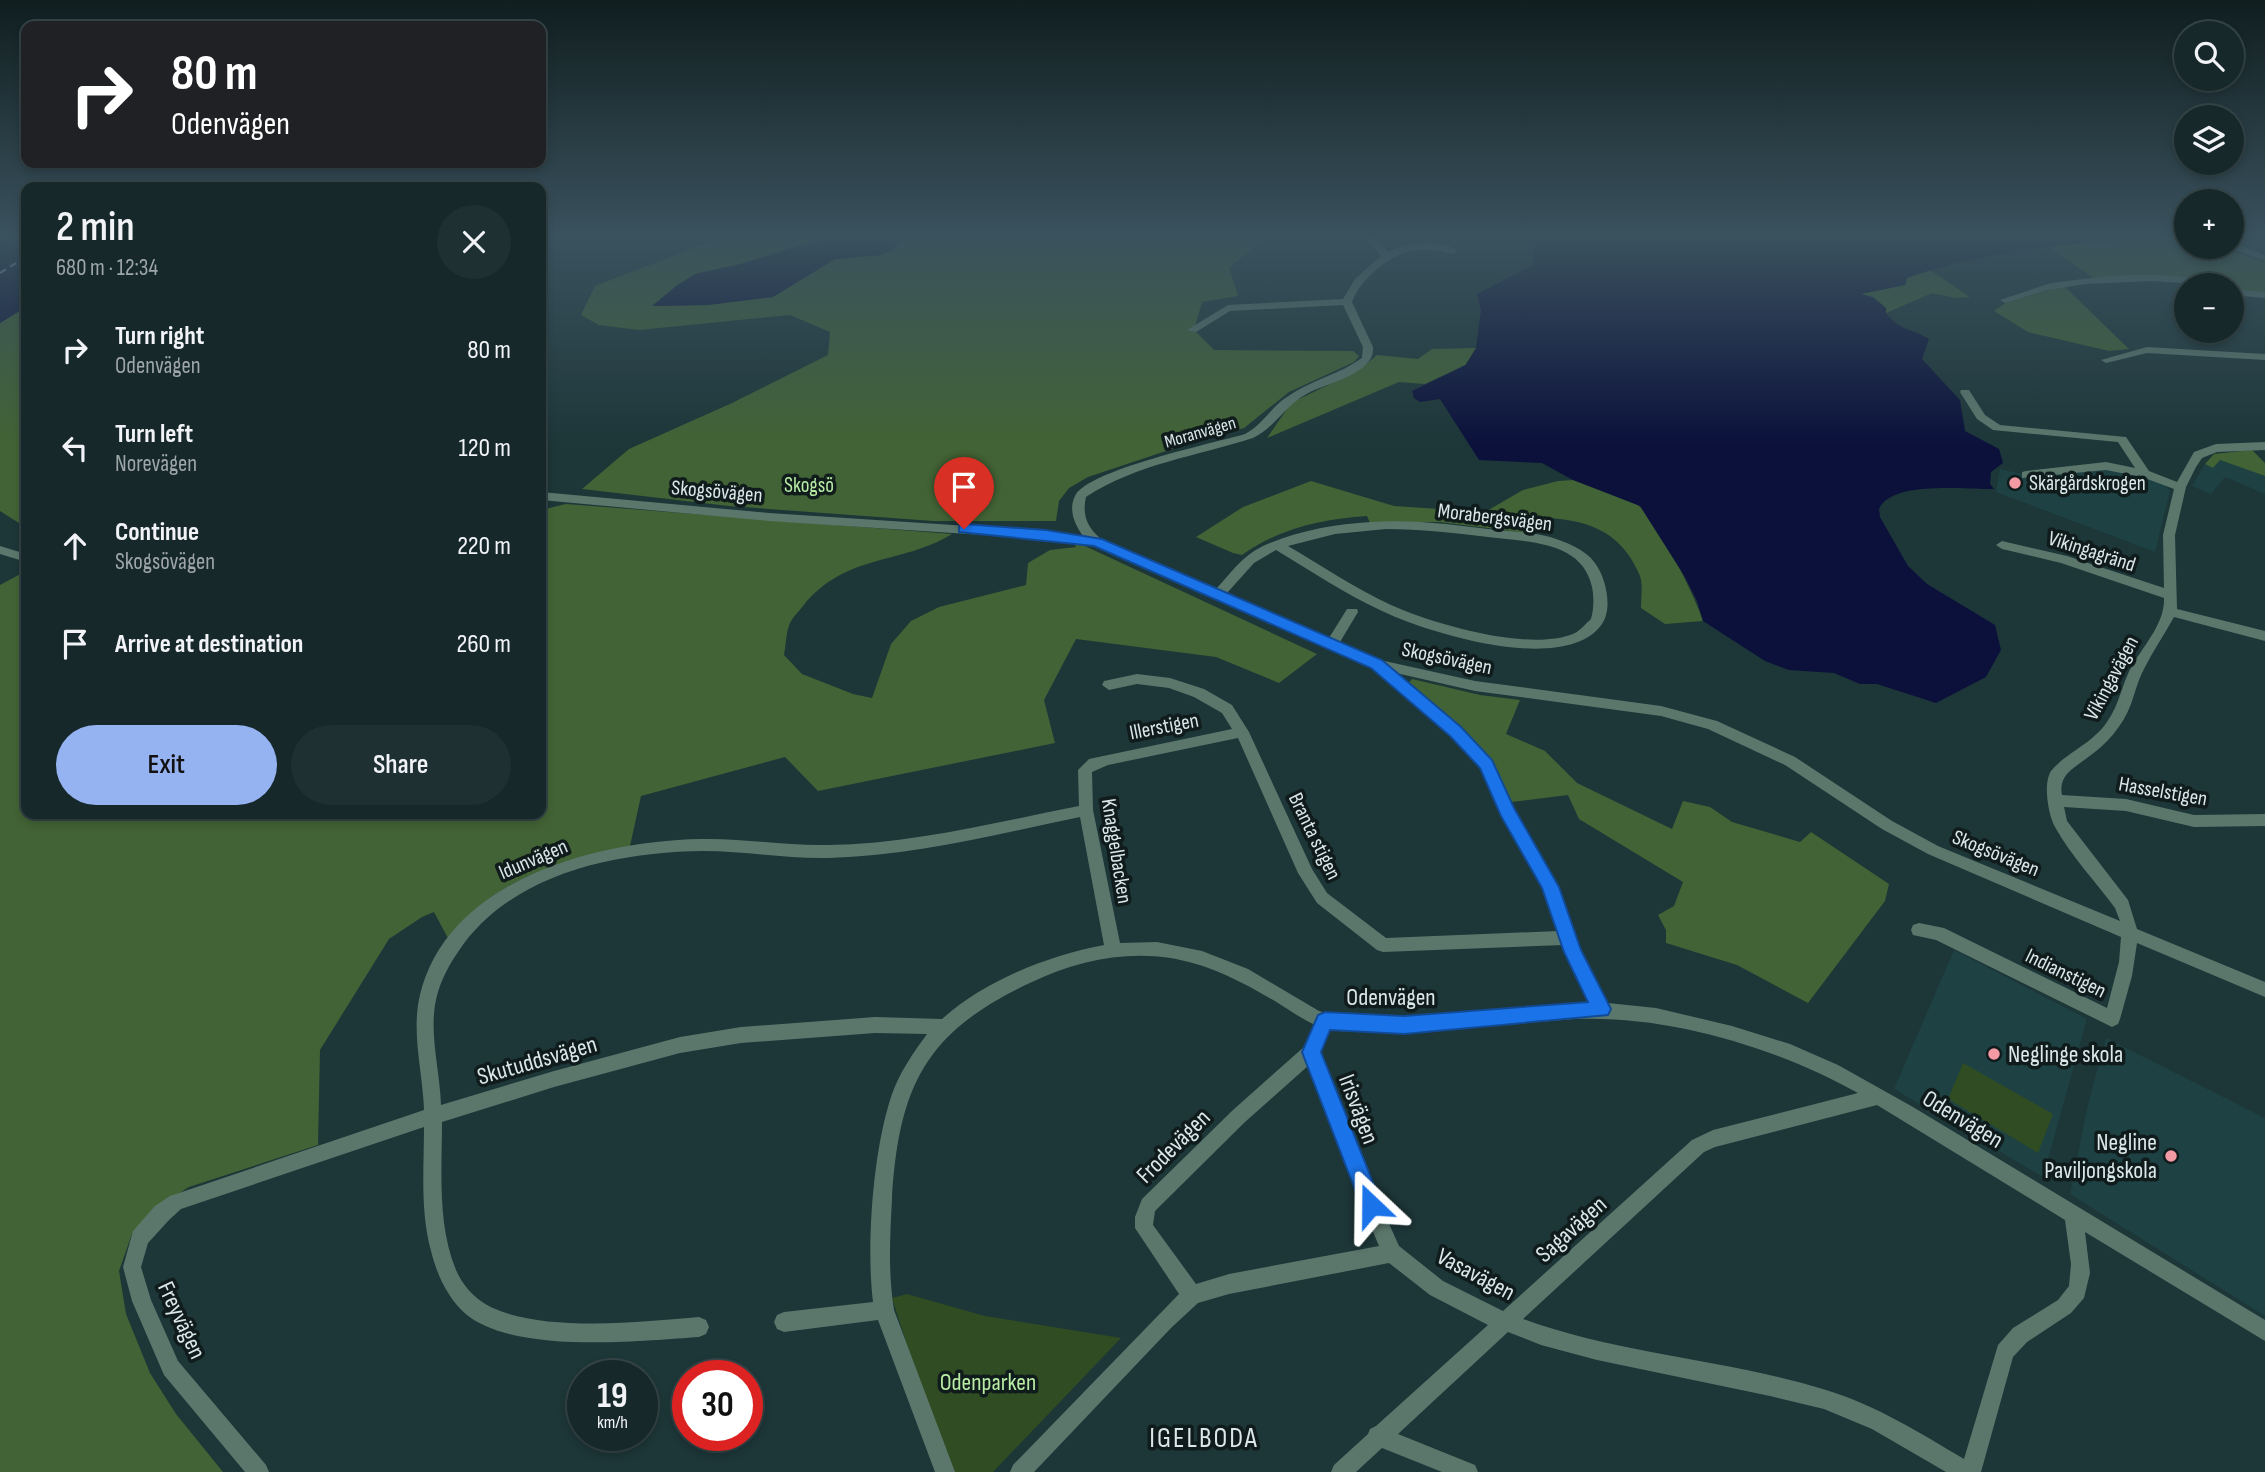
<!DOCTYPE html>
<meta charset="utf-8">
<style>
:root{--surface:#16282a;--page:#1f3032;--text:#f1f3f6;--muted:#9ea6a8;--line:#354447;--accent:#95b2f1}
body{margin:0;font-family:"Sofia Sans Condensed",sans-serif;background:var(--page);color:var(--text);height:100vh;display:flex;flex-direction:column;font-size:26px;white-space:nowrap}
*{box-sizing:border-box;margin:0}
p{font-size:23px;color:var(--muted)}
.icon{flex:none;width:38px;height:38px;fill:none;stroke:currentColor;stroke-width:2;stroke-linecap:round;stroke-linejoin:round}
.map{position:relative;flex:1;overflow:hidden}
.details{position:absolute;left:21px;top:182px;width:525px;height:637px;display:flex;flex-direction:column;background:var(--surface);border-radius:14px;box-shadow:0 4px 10px #0003,0 0 0 2px var(--line)}
.details>*{flex:none}
.top-card{position:absolute;left:21px;top:21px;width:525px;height:147px;border-radius:14px;box-shadow:0 4px 10px #0003,0 0 0 2px var(--line);background:#202124;color:#fff;overflow:hidden}
.tools{position:absolute;left:2174px;top:21px;display:grid;gap:14px}
.tools a{display:grid;place-items:center;width:70px;height:70px;border-radius:50%;background:var(--surface);box-shadow:0 4px 10px #0003,0 0 0 2px var(--line);font-size:35px}
.speed{position:absolute;left:567px;top:1360px;display:flex;gap:14px;font-size:35px;font-weight:700;text-align:center}
.speed>*{display:grid;place-content:center;width:91px;height:91px;border-radius:50%;background:var(--surface);box-shadow:0 4px 10px #0003,0 0 0 2px var(--line);line-height:1}
.speed small{font-size:18px;font-weight:400}
.speed .limit{border:10px solid #d22;background:#fff;color:#111}
.pin{position:absolute;display:grid;place-items:center;width:60px;height:60px;color:#fff;margin:-72px -30px;border-radius:50% 50% 50% 0;rotate:-45deg;box-shadow:0 0 7px #0007}
.pin .icon{rotate:45deg}
.me{position:absolute;width:77px;margin:-38px;rotate:337deg;stroke-linejoin:round;filter:drop-shadow(0 0 5px #0008)}
.turn{display:flex;align-items:center;gap:24px;height:147px;padding:0 35px;font-size:32px}
.turn .icon{width:91px;height:91px;stroke-width:2.5}
.turn b{display:block;font-size:49px;line-height:60px}
.round{display:grid;place-items:center;flex:none;width:74px;height:74px;border-radius:37px;background:var(--page)}
.overview{display:flex;align-items:center;justify-content:space-between;height:119px;padding:0 35px}
h1{font-size:42px;font-weight:600;line-height:52px}
.cta{display:flex;gap:14px;margin-top:auto;padding:14px 35px}
.cta a{flex:1;height:80px;border-radius:42px;background:var(--accent);color:#111;font-size:28px;font-weight:600;line-height:80px;text-align:center}
.cta a+a{background:var(--page);color:var(--text)}
ul{padding:0;list-style:none}
li{display:flex;align-items:center;gap:21px;height:98px;padding:0 35px}
li div{flex:1}
li b{display:block;font-size:26px}
li em{font-style:normal}
.map>svg:first-child{display:block}
.built{fill:#1e4144}
.green{fill:#2f4c23}
.forest{fill:#426335}
.water{fill:#0b113b}
.lines{fill:none;stroke-linecap:round;stroke-linejoin:round}
.ferry{stroke:#aec1fd;stroke-width:2;stroke-dasharray:7 5;stroke-linecap:butt}
.minor{fill:#5b776c;fill-rule:evenodd}
.route{fill:#1a73e8;stroke:#114b97;stroke-width:2}
.poi-dot{fill:#f49aa5;stroke:#101b1c;stroke-width:2.5}
.labels{text-anchor:middle;stroke-width:7;stroke-linejoin:round;paint-order:stroke}
.far-street-label{font-size:18px;fill:#dae8ea;stroke:#101b1c}
.poi-label{font-size:21px;fill:#dae8ea;stroke:#101b1c;text-anchor:start}
.park-label{font-size:21px;fill:#b8eca4;stroke:#101b1c}
.street-label{font-size:21px;fill:#dae8ea;stroke:#101b1c}
.near-street-label{font-size:24px;fill:#dae8ea;stroke:#101b1c}
.near-poi-label{font-size:24px;fill:#dae8ea;stroke:#101b1c;text-anchor:start}
.near-park-label{font-size:24px;fill:#b8eca4;stroke:#101b1c}
.near-neighbourhood-label{font-size:28px;letter-spacing:2px;fill:#dae8ea;stroke:#101b1c}
</style>
<div class="map">
<svg width="2265" height="1472" viewBox="0 0 2265 1472">
<rect width="100%" height="100%" fill="#1d3638"/>
<g class="built">
<polygon points="2220,460 2265,476 2265,494 2225,477 2211,494 2192,486 2205,464 2213,468"/>
<polygon points="2106,466 2160,480 2170,491 2155,552 1996,492 2000,469 2026,475"/>
<polygon points="1954,950 2087,1019 2043,1177 1894,1089"/>
<polygon points="2106,1038 2265,1118 2265,1316 2070,1194 2088,1104"/>
</g>
<g class="green">
<polygon points="1963,1063 2053,1114 2038,1153 1948,1099"/>
<polygon points="907,1294 985,1316 1121,1338 993,1472 954,1472 921,1389 892,1298"/>
</g>
<g class="forest">
<polygon points="720,238 839,238 800,245 741,264 695,274 653,306 708,305 773,297 835,259 881,255 898,243 897,238 1265,238 1229,268 1238,296 1202,302 1194,330 1214,350 1353,351 1359,356 1354,362 1289,392 1244,428 1181,446 1088,477 1069,488 1059,501 1056,521 933,521 729,506 582,489 629,449 732,403 828,355 830,332 790,315 639,330 599,325 581,315 595,286"/>
<polygon points="2138,238 2186,238 2186,247 2224,247 2265,263 2265,293 2231,289 2231,285 2214,285 2200,281 2095,279 2047,246"/>
<polygon points="1930,270 1970,297 1955,298 1932,293 1886,313 1859,294 1905,285 1907,278"/>
<polygon points="2064,286 2129,349 2109,351 2028,332 1994,311 2007,302"/>
<polygon points="26,307 26,519 19,523 0,511 0,323"/>
<polygon points="1476,348 1465,365 1425,384 1399,382 1267,438 1291,403 1359,370 1377,355 1418,359 1432,349"/>
<polygon points="2252,450 2265,463 2265,476 2220,460 2213,468 2205,464 2214,454"/>
<path d="M1573,480C1589,485 1627,497 1639,506C1657,519 1696,598 1703,621L1665,624L1641,608C1641,599 1643,584 1640,576C1620,528 1585,520 1539,517L1529,533L1439,522L1370,523L1367,516C1323,519 1279,528 1242,555L1233,553L1196,537L1243,507L1311,481L1394,506L1485,512L1523,490L1558,481Z"/>
<path d="M566,504L952,534C902,565 845,553 803,606C799,611 793,617 790,623C786,632 786,645 784,655L802,674L853,694L872,698L891,644L911,621L939,607L1026,585L1028,563L1050,550L1076,547L1072,540L1317,654L1279,683L1216,657L1076,639L1044,700L1055,743L818,791L785,757L641,796L630,846C582,857 532,869 491,897C475,908 462,926 449,940L434,912L422,917L389,939L320,1050L318,1145L189,1187L157,1207L132,1234L119,1271L126,1314L150,1373L176,1414L223,1472H0V585L26,571V814H541V510Z"/>
<polygon points="1412,679 1480,695 1520,700 1506,734 1545,751 1577,783 1672,829 1683,801 1710,807 1732,822 1800,842 1811,832 1889,884 1885,901 1808,1003 1737,965 1666,943 1666,930 1658,915 1674,906 1683,882 1579,819 1568,795 1511,802 1496,770 1407,685"/>
</g>
<g class="water">
<polygon points="0,238 26,238 26,307 0,323"/>
<polygon points="839,238 897,238 898,242 894,249 881,255 835,259 773,297 708,305 652,306 676,286 695,274 741,264 800,245"/>
<path d="M1526,238H2138C2060,245 1982,251 1907,278L1905,285L1861,294L1873,297L1886,308V313C1898,330 1913,329 1929,339L1922,359L1960,400L1965,431L1999,449L2003,463L1991,472L1990,484L1994,489C1966,490 1892,480 1879,509L1880,517L1908,566L1927,584L1995,625L2001,650L1986,677L1936,703L1877,684H1860L1834,673L1789,670L1765,661L1703,621L1697,601L1685,577L1640,506L1573,480L1542,463L1479,460L1440,399L1420,402L1414,398L1412,391L1466,365L1476,348L1481,311L1477,294L1534,264L1533,245Z"/>
</g>
<g class="lines">
<polyline class="ferry" points="0,273 26,257"/>
<g class="minor">
<path d="M1366,238H1377L1388,252C1408,241 1438,238 1458,251L1453,254C1422,246 1400,248 1375,271C1365,280 1357,288 1352,302L1373,347C1376,372 1330,383 1312,391C1285,404 1276,427 1253,438C1197,456 1136,464 1086,497C1082,515 1087,527 1101,539L1216,589C1231,573 1242,556 1263,546C1296,531 1335,524 1371,522C1413,519 1455,525 1497,530C1515,532 1533,532 1550,537C1566,542 1585,549 1595,563C1606,578 1613,608 1602,624C1566,676 1428,633 1382,611C1345,594 1311,571 1276,550L1254,563L1227,593L1329,638L1347,609H1357L1358,612L1340,642L1380,660L1475,681L1661,706L1717,721L1795,757L1892,821L1938,846L2120,921L2115,908C2096,882 2071,856 2055,827C2048,815 2043,783 2051,771C2067,752 2092,744 2107,722C2120,704 2122,682 2133,664C2146,643 2165,622 2164,598L2061,563L2002,549L1996,545L2002,541L2067,556L2164,588L2163,535L2174,489L2142,477L2106,470L2022,478V472L2026,471L2106,462L2135,468L2118,442L1993,430L1977,419L1960,392L1961,390H1969L1985,415L2000,425L2126,437L2149,471L2177,482L2194,452L2216,444L2265,442V450L2217,452L2202,458L2196,467L2186,487L2175,535L2177,609L2265,631V641L2174,617C2164,635 2153,651 2144,669C2138,680 2135,693 2131,704C2123,726 2106,745 2087,758C2074,768 2058,775 2062,795L2126,799L2194,815L2265,814V826L2194,827L2126,811L2064,807L2067,821L2128,900L2137,929L2265,982V997L2137,943L2132,976L2120,1019L2118,1024L2112,1027L1936,940L1913,935L1911,930L1913,925L1919,923L1944,928L2107,1008L2119,962L2121,937L1928,854L1882,829L1785,765L1708,729L1661,716L1475,691L1396,673L1461,727L1491,760L1513,809L1558,886L1580,950L1608,1003L1656,1008L1732,1026L1790,1044L1838,1065L1913,1107L2265,1320V1341L2085,1232L2090,1273L2084,1298L2071,1313L2027,1342L2013,1357L1981,1472H1946L1872,1429L1824,1409L1770,1396L1597,1360L1541,1345L1508,1332L1398,1434L1475,1465L1478,1472H1442L1382,1448L1356,1472H1331L1334,1465L1368,1434L1370,1429L1376,1426L1488,1325L1430,1295L1389,1263L1229,1294L1198,1303L1171,1328L1034,1472H1010L1013,1465L1179,1294L1135,1228V1217L1142,1199L1233,1110L1305,1046L1315,1025C1302,1019 1291,1011 1278,1003C1246,984 1213,966 1176,959C1126,950 1077,961 1032,982C926,1031 899,1085 892,1199C890,1236 888,1273 894,1310L955,1472H935L878,1320L784,1332L777,1329L774,1322L777,1315L784,1312L873,1302C866,1245 873,1149 892,1094C900,1072 913,1053 927,1034L875,1033L741,1043L680,1053L554,1087L442,1122C442,1170 437,1224 456,1270C462,1284 474,1298 487,1305C538,1333 642,1322 699,1317L706,1320L709,1327L706,1334L699,1337C639,1341 516,1354 467,1315C448,1299 437,1275 431,1251C420,1211 424,1168 424,1127L181,1209L169,1220L148,1243L141,1267L151,1300L178,1361L266,1465L269,1472H245L164,1375L132,1301L123,1267L133,1231L155,1206L170,1196L424,1110C423,1076 413,1040 418,1005C439,881 595,841 701,839C744,838 786,846 828,845C912,844 997,822 1079,806L1078,770L1089,759L1232,729L1222,713L1194,697L1169,688L1137,684L1109,690L1102,685L1104,681L1137,674L1170,678L1204,689L1232,705L1249,732L1312,869L1327,893L1386,938L1558,931L1543,888L1502,815L1480,767L1451,735L1372,667L1326,649L1325,647L1095,546L1046,539L769,521L541,500V492L769,513L1046,531L1083,536C1075,525 1068,510 1075,496C1087,470 1214,443 1245,434C1263,425 1271,407 1287,397C1310,380 1339,375 1362,358L1363,347L1343,305L1230,311L1196,332L1187,330L1228,305L1343,299L1355,279L1381,256ZM1386,529C1420,529 1454,533 1488,537C1526,542 1582,540 1592,587C1594,597 1594,608 1591,619C1586,623 1581,630 1575,633C1532,653 1433,624 1391,605C1355,588 1322,566 1288,546L1335,534ZM1238,738L1298,873L1317,903L1377,950L1383,952L1563,945L1591,1004L1432,1016H1337L1319,1011L1248,969L1202,951L1157,942L1120,943L1093,810L1092,772L1108,765ZM1080,817L1104,945C1047,956 986,980 942,1019L875,1017L741,1027L680,1037L554,1071L441,1105C440,1072 430,1038 435,1005C438,986 447,968 458,952C509,874 615,852 703,851C745,851 787,859 829,858C914,856 998,834 1080,817ZM1574,1019C1669,1015 1775,1047 1858,1093L1713,1130L1692,1140L1503,1311L1443,1281L1399,1246L1369,1179L1319,1052L1329,1030L1351,1032L1432,1031ZM1308,1066L1352,1182L1379,1246L1229,1274L1196,1284L1153,1225L1155,1211L1245,1122ZM1877,1105L2065,1220L2071,1264L2069,1286L2058,1300L2013,1328L1998,1345L1964,1459C1920,1433 1876,1405 1826,1390C1727,1359 1621,1355 1523,1319L1704,1152L1715,1147Z"/>
<polygon points="2231,242 2265,255 2265,261 2228,247 2231,247"/>
<path d="M2107,276C2133,275 2192,272 2212,285L2152,281L2086,284L2048,290L2005,303L2000,300L2051,283Z"/>
<polygon points="2231,289 2265,292 2265,298 2231,295"/>
<polygon points="2147,347 2265,354 2265,360 2147,353 2106,363 2101,360"/>
<polygon points="0,546 26,554 26,562 0,554"/>
</g>
</g>
<linearGradient id="sky" x2="0" y2="1"><stop stop-color="#101e1f"/><stop offset="0.53" stop-color="#3a525e"/><stop offset="1" stop-color="#3a525e" stop-opacity="0"/></linearGradient>
<rect width="2265" height="445" fill="url(#sky)"/>
<polygon class="route" points="964,524 1046,530 1102,539 1382,660 1461,727 1492,760 1514,808 1559,887 1581,950 1611,1009 1608,1015 1404,1034 1330,1030 1321,1052 1382,1205 1379,1213 1371,1216 1364,1213 1302,1052 1318,1015 1325,1012 1404,1016 1588,1002 1564,952 1542,888 1501,816 1480,768 1450,736 1371,668 1094,546 959,532 959,526"/>
<g class="poi-dot">
<circle cx="2015" cy="483" r="7"/>
<circle cx="1994" cy="1054" r="7"/>
<circle cx="2171" cy="1156" r="7"/>
</g>
<g class="labels">
<g class="far-street-label">
<text transform="translate(1200 432) rotate(-16)" y="6">Moranvägen</text>
</g>
<g class="poi-label">
<text x="2029" y="490">Skärgårdskrogen</text>
</g>
<g class="park-label">
<text x="809" y="492">Skogsö</text>
</g>
<g class="street-label">
<text transform="translate(717 491) rotate(5)" y="7">Skogsövägen</text>
<text transform="translate(1495 517) rotate(7)" y="7">Morabergsvägen</text>
<text transform="translate(2092 551) rotate(18)" y="7">Vikingagränd</text>
<text transform="translate(1447 658) rotate(12)" y="7">Skogsövägen</text>
<text transform="translate(2111 678) rotate(-62)" y="7">Vikingavägen</text>
<text transform="translate(1164 726) rotate(-11)" y="7">Illerstigen</text>
<text transform="translate(2163 791) rotate(10)" y="7">Hasselstigen</text>
<text transform="translate(1315 836) rotate(64)" y="7">Branta stigen</text>
<text transform="translate(1117 851) rotate(81)" y="7">Knaggelbacken</text>
<text transform="translate(1996 853) rotate(22)" y="7">Skogsövägen</text>
<text transform="translate(533 859) rotate(-23)" y="7">Idunvägen</text>
<text transform="translate(2066 973) rotate(26)" y="7">Indianstigen</text>
</g>
<g class="near-street-label">
<text x="1391" y="1005">Odenvägen</text>
<text transform="translate(537 1060) rotate(-16)" y="8">Skutuddsvägen</text>
<text transform="translate(1359 1109) rotate(69)" y="8">Irisvägen</text>
<text transform="translate(1963 1119) rotate(31)" y="8">Odenvägen</text>
<text transform="translate(1173 1146) rotate(-45)" y="8">Frodevägen</text>
<text transform="translate(1571 1229) rotate(-42)" y="8">Sagavägen</text>
<text transform="translate(1476 1274) rotate(28)" y="8">Vasavägen</text>
<text transform="translate(182 1320) rotate(65)" y="8">Freyvägen</text>
</g>
<g class="near-poi-label">
<text x="2008" y="1062">Neglinge skola</text>
<text x="2157" y="1150" text-anchor="end">Negline<tspan x="2157" dy="28">Paviljongskola</tspan></text>
</g>
<g class="near-park-label">
<text x="988" y="1390">Odenparken</text>
</g>
<g class="near-neighbourhood-label">
<text x="1204" y="1447">IGELBODA</text>
</g>
</g>
</svg>
<div class="tools">
<a><svg class="icon" aria-label="search" viewBox="0 0 24 24"><circle cx="10" cy="10" r="6"/><path d="M15 15l6 6"/></svg></a>
<a><svg class="icon" aria-label="layers" viewBox="0 0 24 24"><path d="M12 4l9 5-9 5-9-5zM3 14l9 5 9-5"/></svg></a>
<a>+</a>
<a>−</a>
</div>
<div class="speed"><div>19<small>km/h</small></div><div class="limit">30</div></div>
<div class="pin" style="left:964px;top:529px;background:#d93025"><svg class="icon" aria-label="arrive" viewBox="0 0 24 24"><path d="M6 21V4h12l-3 4 3 4H6"/></svg></div>
<svg class="me" style="left:1371px;top:1205px" viewBox="-20 -20 40 40"><path d="M0-17L14 15 0 8-14 15z" fill="#1a73e8" stroke="#fff" stroke-width="4"/></svg>
<div class="top-card">
<div class="turn"><svg class="icon" aria-label="right" viewBox="0 0 24 24"><path d="M7 20v-9h11M14 6l5 5-5 5"/></svg><div><b>80 m</b>Odenvägen</div></div>
</div>
<section class="details">
<div class="overview"><div><h1>2 min</h1><p>680 m · 12:34</p></div><a class="round"><svg class="icon" aria-label="close" viewBox="0 0 24 24"><path d="M6 6l12 12M18 6L6 18"/></svg></a></div>
<ul>
<li><svg class="icon" aria-label="right" viewBox="0 0 24 24"><path d="M7 20v-9h11M14 6l5 5-5 5"/></svg><div><b>Turn right</b><p>Odenvägen</p></div><em>80 m</em></li>
<li><svg class="icon" aria-label="left" viewBox="0 0 24 24"><path d="M17 20v-9H6M10 6l-5 5 5 5"/></svg><div><b>Turn left</b><p>Norevägen</p></div><em>120 m</em></li>
<li><svg class="icon" aria-label="ahead" viewBox="0 0 24 24"><path d="M12 20V5M6 11l6-6 6 6"/></svg><div><b>Continue</b><p>Skogsövägen</p></div><em>220 m</em></li>
<li><svg class="icon" aria-label="arrive" viewBox="0 0 24 24"><path d="M6 21V4h12l-3 4 3 4H6"/></svg><div><b>Arrive at destination</b></div><em>260 m</em></li>
</ul>
<div class="cta"><a>Exit</a><a>Share</a></div>
</section>
</div>
